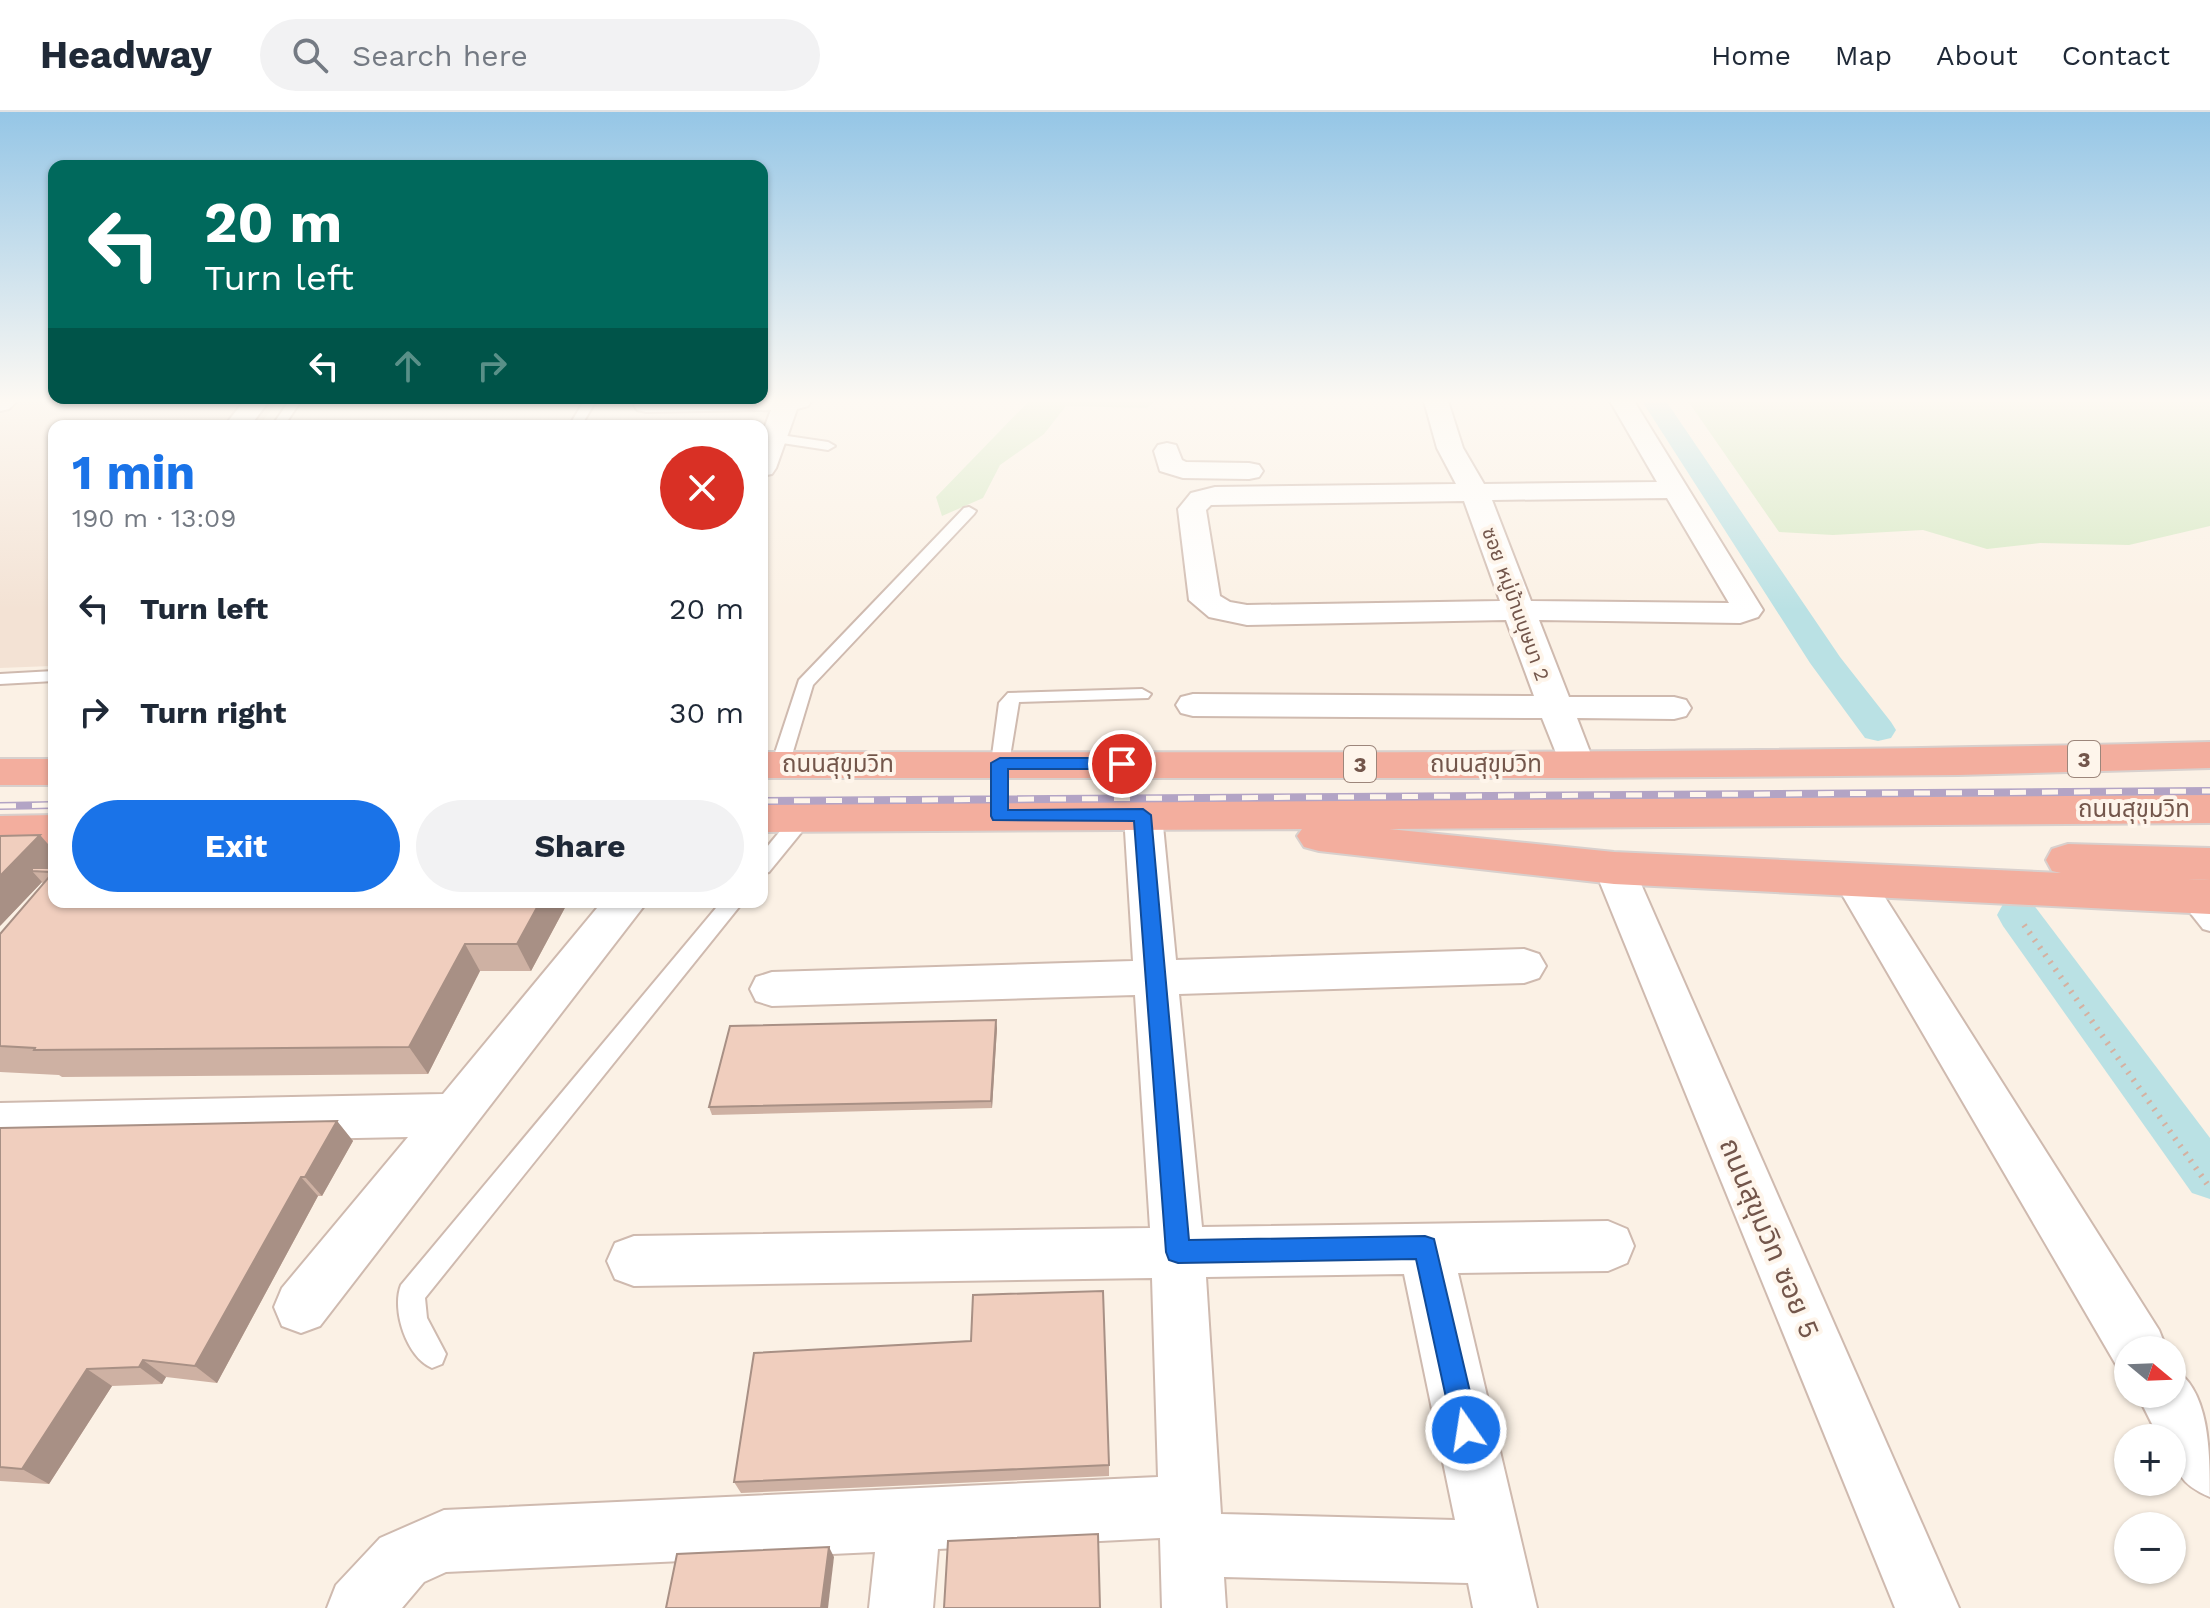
<!DOCTYPE html>
<meta charset="utf-8">
<style>
:root{--surface:#fff;--page:#f2f2f3;--text:#1f2937;--muted:#747a83;--line:#e0e1e3;--accent:#1a73e8}
body{margin:0;font-family:"Work Sans","Noto Sans Thai",sans-serif;background:var(--page);color:var(--text);height:100vh;display:flex;flex-direction:column;font-size:30px;white-space:nowrap}
*{box-sizing:border-box;margin:0}
p{font-size:26px;color:var(--muted)}
.icon{flex:none;width:44px;height:44px;fill:none;stroke:currentColor;stroke-width:2;stroke-linecap:round;stroke-linejoin:round}
.map{position:relative;flex:1;overflow:hidden}
.sheet{position:absolute;left:48px;top:308px;width:720px;height:488px;display:flex;flex-direction:column;background:var(--surface);border-radius:16px;box-shadow:0 2px 6px #0004}
.sheet>*{flex:none}
.top-card{position:absolute;left:48px;top:48px;width:720px;height:244px;border-radius:16px;box-shadow:0 2px 6px #0004;background:#00695c;color:#fff;overflow:hidden}
.needle{width:52px;rotate:109deg}
.fabs{position:absolute;left:2114px;top:1224px;display:grid;gap:16px}
.fabs a{display:grid;place-items:center;width:72px;height:72px;border-radius:50%;background:var(--surface);box-shadow:0 2px 6px #0004;font-size:40px}
.pin{position:absolute;display:grid;place-items:center;width:68px;height:68px;color:#fff;margin:-34px;border:4px solid #fff;border-radius:50%;box-shadow:0 2px 8px #0007}
.me{position:absolute;width:88px;margin:-44px;rotate:347deg;stroke-linejoin:round;filter:drop-shadow(0 0 6px #0008)}
.turn{display:flex;align-items:center;gap:28px;height:168px;padding:0 24px;font-size:36px}
.turn .icon{width:104px;height:104px;stroke-width:2.5}
.turn b{display:block;font-size:56px;line-height:68px}
.lanes{display:flex;align-items:center;height:76px;padding:0 24px;background:#0003;justify-content:center;gap:40px;direction:ltr}
.lanes .off{opacity:.35}
.round{display:grid;place-items:center;flex:none;width:84px;height:84px;border-radius:42px;background:var(--page)}
.summary{display:flex;align-items:center;justify-content:space-between;height:136px;padding:0 24px}
h1{font-size:48px;font-weight:700;line-height:60px;color:var(--accent)}
.cta{display:flex;gap:16px;margin-top:auto;padding:16px 24px}
.cta a{flex:1;height:92px;border-radius:48px;background:var(--accent);color:#fff;font-size:32px;font-weight:700;line-height:92px;text-align:center}
.cta a+a{background:var(--page);color:var(--text)}
ul{padding:0;list-style:none}
li{display:flex;align-items:center;gap:24px;height:104px;padding:0 24px}
li div{flex:1}
li b{display:block;font-size:30px}
li em{font-style:normal}
header{display:flex;align-items:center;gap:48px;box-sizing:border-box;height:112px;padding:0 40px;background:var(--surface);border-bottom:2px solid var(--line)}
header strong{font-size:38px}
nav{display:flex;gap:44px;margin-inline-start:auto;font-size:28px}
.search{width:560px;height:72px;background:var(--page);display:flex;align-items:center;gap:20px;box-sizing:border-box;padding:0 28px;border-radius:44px;color:var(--muted);font-size:30px}
.map>svg:first-child{display:block}
.residential{fill:#f3e2d4}
.green{fill:#d6e9c4}
.lines{fill:none;stroke-linecap:round;stroke-linejoin:round}
.canal{fill:#bae1e4;fill-rule:evenodd}
.lane-casing{stroke:#cfbaaf;stroke-width:4}
.street-casing{stroke:#cfbaaf;stroke-width:4}
.highway-casing{stroke:#d8d0cd;stroke-width:4}
.path{stroke:#d5b1a1;stroke-width:6;stroke-dasharray:2 7;stroke-linecap:butt}
.lane{fill:#fff;fill-rule:evenodd}
.street{fill:#fff;fill-rule:evenodd}
.highway{fill:#f3ae9e;fill-rule:evenodd}
.rail-casing{stroke:#b3a4c5;stroke-width:8}
.rail{stroke:#fef5eb;stroke-width:5;stroke-dasharray:16;stroke-linecap:butt}
.wall{fill:#ceb1a3}
.shaded-wall{fill:#a89085}
.building{fill:#f0cebe;stroke:#a89085;stroke-width:2}
.route{fill:#1a73e8;stroke:#114b97;stroke-width:2}
.labels{text-anchor:middle;stroke-width:8;stroke-linejoin:round;paint-order:stroke}
.far-street-label{font-size:20px;fill:#73564b;stroke:#fef5eb}
.shield{fill:#fef5eb;stroke:#9d867b;stroke-width:2}
.shield-label{font-size:22px;font-weight:bold;fill:#73564b}
.street-label{font-size:24px;fill:#73564b;stroke:#fef5eb}
.near-street-label{font-size:28px;fill:#73564b;stroke:#fef5eb}
</style>
<header>
<strong>Headway</strong>
<div class="search"><svg class="icon" aria-label="search" viewBox="0 0 24 24"><circle cx="10" cy="10" r="6"/><path d="M15 15l6 6"/></svg>Search here</div>
<nav><a>Home</a><a>Map</a><a>About</a><a>Contact</a></nav>
</header>
<div class="map">
<svg width="2210" height="1496" viewBox="0 0 2210 1496">
<rect width="100%" height="100%" fill="#fbf1e5"/>
<polygon class="residential" points="0,289 278,289 259,314 54,314 54,552 51,554 0,556"/>
<g class="green">
<polygon points="1029,289 1155,289 1147,296 1066,294 1044,322 1000,353 983,386 942,404 936,385"/>
<polygon points="1688,289 2210,289 2210,414 2129,433 2040,431 1987,437 1923,418 1833,423 1779,420"/>
</g>
<g class="lines">
<g class="canal">
<polygon points="1642,289 1666,289 1840,545 1891,610 1896,618 1891,626 1878,629 1865,626 1810,551"/>
<polygon points="2018,788 2033,792 2210,1026 2210,1087 2192,1081 2003,814 1997,803 2003,792"/>
</g>
<g class="lane-casing">
<g id="lane">
<polygon points="289,289 301,289 284,314 272,314"/>
<polygon points="584,289 596,289 581,314 569,314"/>
<polygon points="774,322 828,330 835,334 828,338 769,329 769,323"/>
<polygon points="969,395 976,399 974,402 813,573 789,653 780,659 773,657 771,653 799,568 964,396"/>
<polygon points="54,559 54,569 0,572 0,562"/>
<polygon points="1142,577 1151,582 1148,586 1019,590 1009,651 1000,657 991,651 999,591 1008,581"/>
<polygon points="802,699 809,701 812,706 809,711 769,760 762,762 762,741 795,701"/>
<polygon points="2186,776 2193,778 2210,797 2210,819 2203,817 2176,783 2179,778"/>
<path d="M721,790H743L425,1186L427,1206L446,1242L442,1252L432,1256C407,1246 391,1198 401,1173Z"/>
</g>
</g>
<g class="street-casing">
<g id="street">
<polygon points="0,289 17,289 9,297 0,299"/>
<polygon points="244,289 269,289 251,313 233,313 229,308"/>
<polygon points="636,289 811,289 808,294 797,297 776,356 772,362 762,364 762,322 771,298 646,300 637,298 634,293"/>
<path d="M1424,289H1448L1463,336L1484,372L1657,370L1610,289H1634L1763,498L1758,505L1740,511L1539,508L1569,585H1674L1686,588L1691,596L1686,604L1674,607L1577,606L1595,653L1590,661L1577,665L1564,661L1542,606L1193,604L1181,601L1176,593L1181,585L1193,582L1534,584L1506,508L1247,513L1209,505L1189,488L1178,397L1191,381L1215,375L1456,372L1437,336ZM1667,386L1729,491L1531,489L1492,388ZM1464,389L1500,489L1247,493L1230,490L1220,484L1206,398L1211,393Z"/>
<polygon points="1167,331 1176,333 1182,348 1186,350 1249,351 1259,353 1263,359 1259,365 1249,367 1183,366 1160,359 1154,339 1158,333"/>
<path d="M1143,690L1157,694L1162,703L1176,848L1524,837L1539,842L1546,854L1539,866L1524,871L1179,882L1202,1115L1608,1109L1627,1117L1634,1134L1627,1151L1608,1159L1458,1161L1537,1496H1473L1468,1471L1224,1465L1226,1496H1162L1160,1426L938,1437L933,1496H869L875,1440L446,1460L424,1470L402,1496H327L336,1473L380,1426L444,1398L1158,1365L1152,1166L634,1174L615,1167L607,1149L615,1131L634,1124L1150,1116L1135,883L772,894L756,889L750,877L756,865L772,860L1133,849L1124,703L1129,694ZM1404,1162L1455,1408L1221,1402L1206,1165Z"/>
<polygon points="1614,742 1628,746 1634,756 1959,1496 1895,1496 1594,756 1600,746"/>
<polygon points="1853,752 1867,757 2159,1218 2167,1238 2128,1238 2128,1261 2119,1258 1833,767 1839,757"/>
<polygon points="602,790 647,790 320,1214 301,1221 282,1214 274,1195 282,1176 408,1025 0,1033 0,991 443,982"/>
<path d="M2172,1256C2210,1276 2210,1341 2210,1385C2181,1373 2172,1358 2172,1326H2159L2137,1282H2172Z"/>
</g>
</g>
<g class="highway-casing">
<g id="highway">
<path d="M2210,630V656L1958,663L1577,666H762V640C1245,640 1727,643 2210,630Z"/>
<rect x="0" y="647" width="54" height="26"/>
<polygon points="2210,683 2210,711 1389,717 1614,740 2061,761 2052,759 2046,748 2052,737 2068,732 2210,736 2210,768 2166,766 2210,768 2210,802 1614,772 1319,739 1304,735 1297,724 1302,717 762,720 762,692"/>
<polygon points="54,703 54,733 0,734 0,704"/>
</g>
</g>
<polyline class="path" points="2024,813 2210,1076"/>
<use href="#lane" class="lane"/>
<use href="#street" class="street"/>
<use href="#highway" class="highway"/>
<g class="rail-casing">
<g id="rail">
<polyline points="762,689 2210,679"/>
<polyline points="0,694 54,693"/>
</g>
</g>
<use href="#rail" class="rail"/>
</g>
<g class="wall">
<polygon points="40,723 54,739 54,790 568,790 531,859 480,859 428,962 62,965 59,963 0,960 0,822 43,772 42,770 0,814"/>
<polygon points="997,916 992,996 712,1003 709,995"/>
<polygon points="337,1009 353,1029 322,1084 318,1084 217,1271 166,1265 162,1272 112,1274 49,1372 0,1369 0,1016"/>
<polygon points="1109,1353 1109,1364 741,1381 734,1370"/>
</g>
<g class="shaded-wall">
<polygon points="40,723 54,739 54,757 50,760 32,759 42,770 0,814 0,764"/>
<polygon points="540,790 568,790 531,859 517,832"/>
<polygon points="465,832 480,859 428,962 409,935"/>
<polygon points="996,908 997,916 992,996 991,989"/>
<polygon points="337,1009 353,1029 322,1084 305,1065"/>
<polygon points="301,1065 318,1084 217,1271 195,1254"/>
<polygon points="143,1248 166,1265 162,1272 139,1255"/>
<polygon points="87,1257 112,1274 49,1372 22,1357"/>
<polygon points="829,1435 834,1445 828,1496 821,1496"/>
</g>
<g class="building">
<polygon points="40,723 0,764 0,724"/>
<polygon points="32,756 54,756 54,790 540,790 517,832 465,832 409,935 34,938 35,936 0,934 0,822 50,764 50,760 32,759"/>
<polygon points="996,908 991,989 709,995 730,914"/>
<polygon points="337,1009 305,1065 301,1065 195,1254 143,1248 139,1255 87,1257 22,1357 0,1355 0,1016"/>
<polygon points="1103,1179 1109,1353 734,1370 754,1241 971,1229 973,1183"/>
<polygon points="1098,1422 1100,1496 944,1496 948,1429"/>
<polygon points="829,1435 821,1496 666,1496 677,1442"/>
</g>
<linearGradient id="sky" x2="0" y2="1"><stop stop-color="#95c6e6"/><stop offset="0.58" stop-color="#fdf9f3"/><stop offset="1" stop-color="#fdf9f3" stop-opacity="0"/></linearGradient>
<rect width="2210" height="498" fill="url(#sky)"/>
<polygon class="route" points="1000,646 1122,646 1130,652 1122,657 1008,657 1008,698 1143,697 1151,703 1189,1128 1425,1124 1434,1127 1479,1318 1475,1328 1466,1332 1457,1328 1453,1318 1416,1147 1178,1151 1169,1148 1166,1140 1134,709 993,708 991,704 991,651"/>
<g class="labels">
<g class="far-street-label">
<text transform="translate(1516 492) rotate(70)" y="7">ซอย หมู่บ้านบุษบา 2</text>
</g>
<g class="shield">
<rect x="2068" y="629" width="32" height="36" rx="6"/>
<rect x="1344" y="634" width="32" height="36" rx="6"/>
</g>
<g class="shield-label">
<text x="2084" y="655">3</text>
<text x="1360" y="660">3</text>
</g>
<g class="street-label">
<text x="838" y="660">ถนนสุขุมวิท</text>
<text x="1486" y="660">ถนนสุขุมวิท</text>
<text x="2134" y="705">ถนนสุขุมวิท</text>
</g>
<g class="near-street-label">
<text transform="translate(1770 1126) rotate(67)" y="10">ถนนสุขุมวิท ซอย 5</text>
</g>
</g>
</svg>
<div class="fabs">
<a><svg class="needle" viewBox="-14 -14 28 28"><path d="M0-13l5 13h-10z" fill="#e53935"/><path d="M0 13l5-13h-10z" fill="#747a83"/></svg></a>
<a>+</a>
<a>−</a>
</div>
<div class="pin" style="left:1122px;top:652px;background:#d93025"><svg class="icon" aria-label="arrive" viewBox="0 0 24 24"><path d="M6 21V4h12l-3 4 3 4H6"/></svg></div>
<svg class="me" style="left:1466px;top:1318px" viewBox="-20 -20 40 40"><circle r="17" fill="#1a73e8" stroke="#fff" stroke-width="3"/><path d="M0-11L8 9 0 5-8 9z" fill="#fff"/></svg>
<div class="top-card">
<div class="turn"><svg class="icon" aria-label="left" viewBox="0 0 24 24"><path d="M17 20v-9H6M10 6l-5 5 5 5"/></svg><div><b>20 m</b>Turn left</div></div>
<div class="lanes"><svg class="icon" aria-label="left" viewBox="0 0 24 24"><path d="M17 20v-9H6M10 6l-5 5 5 5"/></svg><svg class="icon off" aria-label="ahead" viewBox="0 0 24 24"><path d="M12 20V5M6 11l6-6 6 6"/></svg><svg class="icon off" aria-label="right" viewBox="0 0 24 24"><path d="M7 20v-9h11M14 6l5 5-5 5"/></svg></div>
</div>
<section class="sheet">
<div class="summary"><div><h1>1 min</h1><p>190 m · 13:09</p></div><a class="round" style="background:#d93025;color:#fff"><svg class="icon" aria-label="close" viewBox="0 0 24 24"><path d="M6 6l12 12M18 6L6 18"/></svg></a></div>
<ul>
<li><svg class="icon" aria-label="left" viewBox="0 0 24 24"><path d="M17 20v-9H6M10 6l-5 5 5 5"/></svg><div><b>Turn left</b></div><em>20 m</em></li>
<li><svg class="icon" aria-label="right" viewBox="0 0 24 24"><path d="M7 20v-9h11M14 6l5 5-5 5"/></svg><div><b>Turn right</b></div><em>30 m</em></li>
</ul>
<div class="cta"><a>Exit</a><a>Share</a></div>
</section>
</div>
